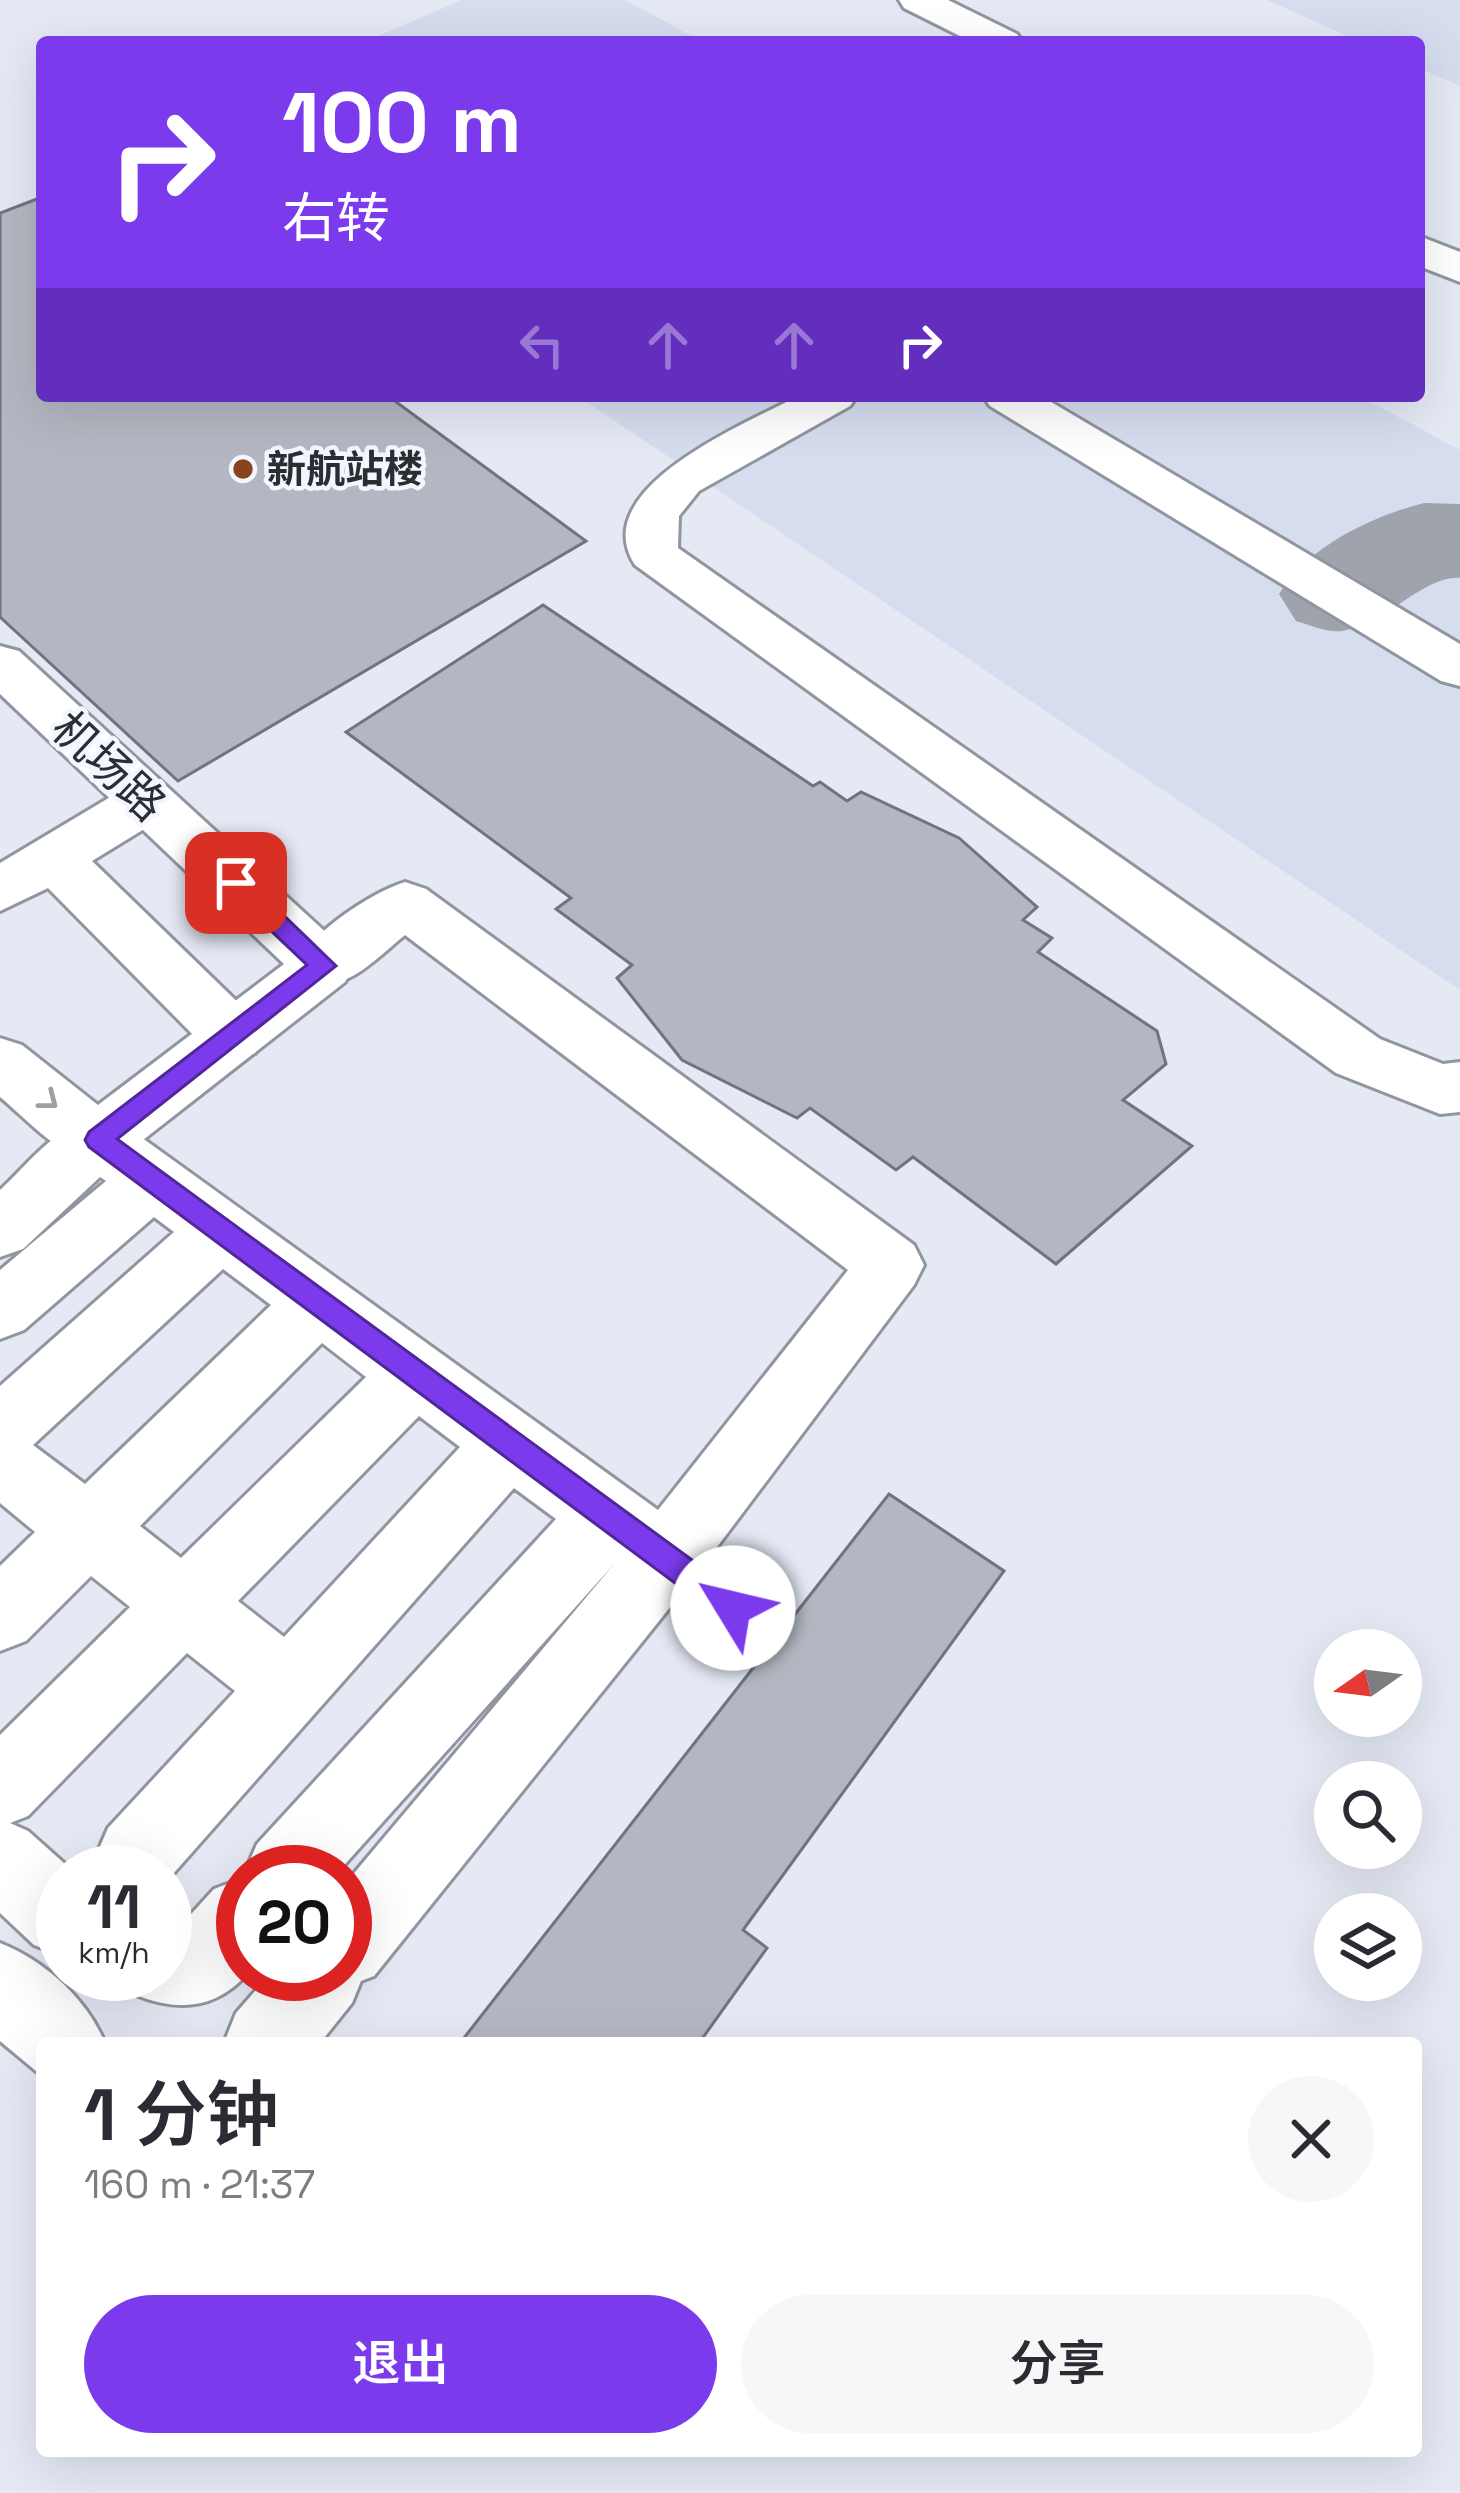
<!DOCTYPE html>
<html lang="zh">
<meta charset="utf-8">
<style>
:root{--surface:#fff;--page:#f7f7f7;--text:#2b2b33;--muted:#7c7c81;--accent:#7c3aed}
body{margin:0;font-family:"Space Grotesk","Noto Sans SC",sans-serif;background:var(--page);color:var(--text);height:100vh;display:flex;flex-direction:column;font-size:45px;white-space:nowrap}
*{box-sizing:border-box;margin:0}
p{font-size:39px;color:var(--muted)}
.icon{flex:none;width:66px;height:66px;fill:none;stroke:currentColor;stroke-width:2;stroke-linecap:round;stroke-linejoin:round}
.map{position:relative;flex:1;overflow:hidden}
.panel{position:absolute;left:36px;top:2037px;width:1386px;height:420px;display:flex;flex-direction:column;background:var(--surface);border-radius:12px;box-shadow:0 12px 48px #0002}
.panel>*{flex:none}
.hud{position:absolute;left:36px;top:36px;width:1389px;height:366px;border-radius:12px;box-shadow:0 12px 48px #0002;background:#7c3aed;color:#fff;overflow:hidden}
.needle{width:78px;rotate:256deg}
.buttons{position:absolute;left:1314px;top:1629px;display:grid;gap:24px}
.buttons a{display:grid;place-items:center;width:108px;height:108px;border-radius:50%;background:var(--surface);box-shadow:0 12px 48px #0002;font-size:60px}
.speed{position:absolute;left:36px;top:1845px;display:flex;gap:24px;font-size:60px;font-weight:700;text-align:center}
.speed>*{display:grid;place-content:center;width:156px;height:156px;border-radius:50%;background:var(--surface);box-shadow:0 12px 48px #0002;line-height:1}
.speed small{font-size:30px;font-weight:400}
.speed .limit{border:18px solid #d22;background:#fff;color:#111}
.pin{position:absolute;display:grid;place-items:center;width:102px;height:102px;color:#fff;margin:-51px;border-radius:24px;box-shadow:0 6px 18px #0006}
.me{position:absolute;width:132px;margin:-66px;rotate:306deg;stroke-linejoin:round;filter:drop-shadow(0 0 9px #0008)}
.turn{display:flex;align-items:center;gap:42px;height:252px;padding:0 48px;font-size:54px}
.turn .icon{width:156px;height:156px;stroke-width:2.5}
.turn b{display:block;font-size:84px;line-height:102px}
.lanes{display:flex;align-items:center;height:114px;padding:0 48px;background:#0003;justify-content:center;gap:60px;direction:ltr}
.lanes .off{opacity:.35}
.round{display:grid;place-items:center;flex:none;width:126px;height:126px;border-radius:63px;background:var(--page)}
.headline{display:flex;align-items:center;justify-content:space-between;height:204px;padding:0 48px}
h1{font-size:72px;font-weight:600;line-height:90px}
.primary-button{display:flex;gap:24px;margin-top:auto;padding:24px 48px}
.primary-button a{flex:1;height:138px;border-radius:72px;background:var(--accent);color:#fff;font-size:48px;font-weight:600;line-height:138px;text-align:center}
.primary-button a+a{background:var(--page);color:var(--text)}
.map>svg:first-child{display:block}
.built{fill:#d6ddef}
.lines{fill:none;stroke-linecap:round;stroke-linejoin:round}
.taxiway{fill:#9fa3ac;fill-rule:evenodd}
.building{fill:#b2b7c1;stroke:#6f747d;stroke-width:3}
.minor-casing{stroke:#91959f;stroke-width:6}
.major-casing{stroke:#91959f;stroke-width:6}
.minor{fill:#fff;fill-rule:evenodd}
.major{fill:#fff;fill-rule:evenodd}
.oneway{stroke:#a0a0a2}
.route{fill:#7c3aed;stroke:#51269a;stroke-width:3}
.poi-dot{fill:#89431e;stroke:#f2f6ff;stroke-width:4.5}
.labels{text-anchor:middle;stroke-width:9;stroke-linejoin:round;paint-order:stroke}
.far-poi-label{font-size:39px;font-weight:bold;fill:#2b2d31;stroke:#f2f6ff;text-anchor:start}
.street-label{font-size:45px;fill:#2b2d31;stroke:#f2f6ff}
</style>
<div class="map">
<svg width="1460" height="2493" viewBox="0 0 1460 2493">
<rect width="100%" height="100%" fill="#e4e9f4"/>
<g class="built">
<polygon points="462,0 625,0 703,42 364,42"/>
<polygon points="1267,0 1460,0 1460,86 1419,68 1419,42 1361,42"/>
<polygon points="578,396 1360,396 1460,450 1460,990"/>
</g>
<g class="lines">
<path class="taxiway" d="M1424,503L1460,504V578C1424,575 1385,625 1342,631C1327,633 1310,625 1296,621L1279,594C1309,546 1370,517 1424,503Z"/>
</g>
<g class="building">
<polygon points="42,197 42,396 388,396 586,541 178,781 0,617 0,213"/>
<polygon points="543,605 813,786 820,782 847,801 861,792 959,838 1037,907 1023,920 1052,938 1038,952 1157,1031 1166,1064 1123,1100 1192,1146 1056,1264 913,1157 896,1170 810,1108 797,1118 682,1060 617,978 632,965 556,909 571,898 346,732"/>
<polygon points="889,1494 1004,1571 743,1930 767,1948 699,2043 460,2043"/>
</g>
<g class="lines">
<g class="minor-casing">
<g id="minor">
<polygon points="899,0 948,0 1017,34 1023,42 972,42 904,8"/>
<polygon points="1419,236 1460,252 1460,282 1419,266"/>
<path d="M798,396H857L850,406L699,491L679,516L678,548L1380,1039L1443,1064L1460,1062V1112L1440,1114L1336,1073L635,565C585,488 748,423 798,396Z"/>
<polygon points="983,396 1041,396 1460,644 1460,686 1441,681 990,406"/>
<polygon points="147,781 167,787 175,801 167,815 92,861 255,1019 264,1036 255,1053 233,1060 211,1053 48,888 0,911 0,863 127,787"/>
<path d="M405,882L426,889L914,1245L924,1265L914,1285L714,1551L759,1583L770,1608L759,1633L733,1643L707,1633L671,1606L374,1976L361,1981L352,2003L320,2043H224L236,2013L270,1974H345V1884L615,1563L338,1872H245L257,1844L556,1519L514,1488L165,1883V1872H103L96,1856L108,1828L235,1691L187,1653L28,1816L10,1823L28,1831L74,1872H63V1956L34,1945L0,1913V1735L130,1607L91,1576L26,1641L0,1651V1566L35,1532L0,1503V1386L174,1232L154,1217L24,1330L0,1339V1270L106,1181L100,1177L23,1249L0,1257V1190C34,1159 71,1105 120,1122L658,1510L848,1270L405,935C374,960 345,995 303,982L294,966C313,932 368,894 405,882ZM223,1269L271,1305L85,1484L33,1445ZM322,1343L366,1377L181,1558L140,1526ZM419,1416L460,1447L284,1637L238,1601Z"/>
<path d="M243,1878V1974H247C216,2009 178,2012 136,1995L127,1974H165V1925L183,1923L214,1889Z"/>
<path d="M0,1943C45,1961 86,1998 105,2043H42V2076L0,2041Z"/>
</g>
</g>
<g class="major-casing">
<path id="major" d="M0,646L19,651L345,950L354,966L345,982L120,1158C73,1174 35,1126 0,1097V1038L22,1045L98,1105L284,964L0,694Z"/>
</g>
<use href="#minor" class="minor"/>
<use href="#major" class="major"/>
</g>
<defs><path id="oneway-chevron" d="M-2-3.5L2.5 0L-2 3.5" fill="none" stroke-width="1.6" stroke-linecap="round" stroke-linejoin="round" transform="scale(3)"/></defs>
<use class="oneway" href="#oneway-chevron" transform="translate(49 1101) rotate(38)"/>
<polygon class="route" points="236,874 244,877 336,966 117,1139 744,1598 749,1608 744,1618 733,1622 722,1618 89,1147 85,1140 89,1132 307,965 227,889 224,883"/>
<circle class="poi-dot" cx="243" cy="469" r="12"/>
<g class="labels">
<g class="far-poi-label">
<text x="267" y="483">新航站楼</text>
</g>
<g class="street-label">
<text transform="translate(109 766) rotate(43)" y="16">机场路</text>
</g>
</g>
</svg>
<div class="buttons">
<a><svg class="needle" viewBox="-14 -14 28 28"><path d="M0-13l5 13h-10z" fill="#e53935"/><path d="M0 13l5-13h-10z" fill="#7c7c81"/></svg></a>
<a><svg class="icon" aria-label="search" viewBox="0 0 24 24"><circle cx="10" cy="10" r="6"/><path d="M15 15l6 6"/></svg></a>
<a><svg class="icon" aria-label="layers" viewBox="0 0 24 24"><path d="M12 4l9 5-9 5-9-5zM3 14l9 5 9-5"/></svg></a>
</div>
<div class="speed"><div>11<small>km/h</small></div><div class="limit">20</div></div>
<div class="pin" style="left:236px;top:883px;background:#d93025"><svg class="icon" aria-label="arrive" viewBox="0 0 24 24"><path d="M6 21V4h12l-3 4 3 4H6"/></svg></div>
<svg class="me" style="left:733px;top:1608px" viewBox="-20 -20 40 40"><circle r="19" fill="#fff"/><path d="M0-13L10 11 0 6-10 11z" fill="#7c3aed"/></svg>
<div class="hud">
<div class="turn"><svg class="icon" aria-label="right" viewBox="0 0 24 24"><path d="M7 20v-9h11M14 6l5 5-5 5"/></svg><div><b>100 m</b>右转</div></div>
<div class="lanes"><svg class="icon off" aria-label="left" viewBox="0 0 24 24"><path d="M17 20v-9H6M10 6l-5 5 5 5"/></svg><svg class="icon off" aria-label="ahead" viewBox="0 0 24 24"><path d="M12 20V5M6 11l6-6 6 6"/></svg><svg class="icon off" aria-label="ahead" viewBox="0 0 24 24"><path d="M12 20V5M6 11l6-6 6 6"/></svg><svg class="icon" aria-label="right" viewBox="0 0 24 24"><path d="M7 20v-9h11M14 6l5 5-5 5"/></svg></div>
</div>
<section class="panel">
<div class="headline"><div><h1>1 分钟</h1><p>160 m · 21:37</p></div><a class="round"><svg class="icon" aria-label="close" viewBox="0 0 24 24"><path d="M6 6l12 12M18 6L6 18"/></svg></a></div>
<div class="primary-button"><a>退出</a><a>分享</a></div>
</section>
</div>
